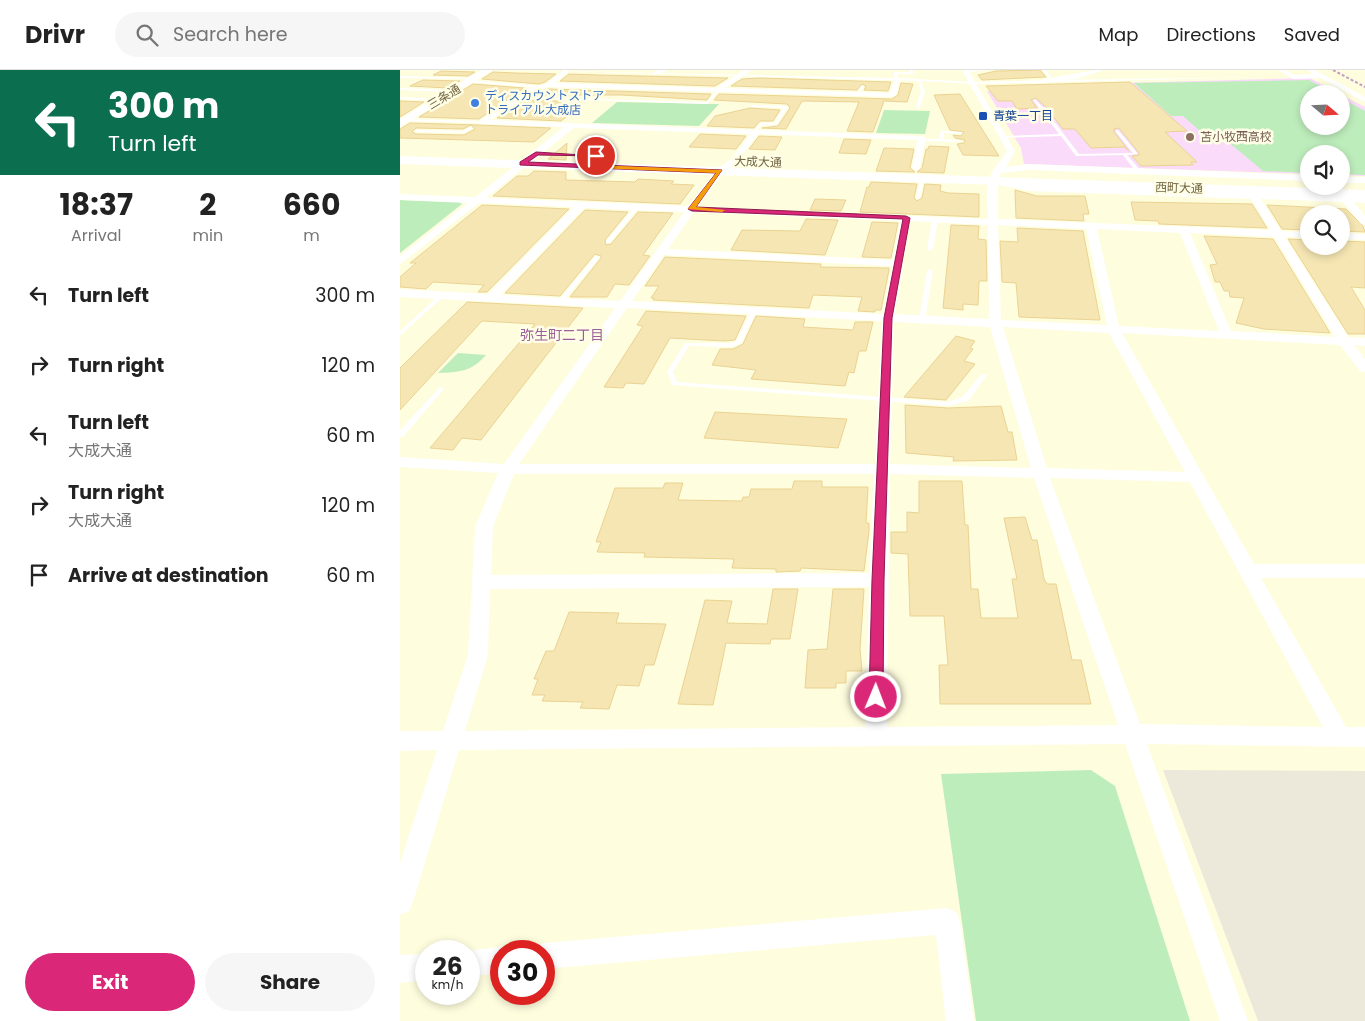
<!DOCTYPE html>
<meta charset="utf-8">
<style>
:root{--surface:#fff;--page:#f6f6f6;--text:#222;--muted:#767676;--line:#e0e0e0;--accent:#db2777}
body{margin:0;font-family:Poppins,"Noto Sans JP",sans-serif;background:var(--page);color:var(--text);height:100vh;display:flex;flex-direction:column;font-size:19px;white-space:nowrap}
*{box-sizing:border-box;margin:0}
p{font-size:16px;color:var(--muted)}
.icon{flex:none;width:28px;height:28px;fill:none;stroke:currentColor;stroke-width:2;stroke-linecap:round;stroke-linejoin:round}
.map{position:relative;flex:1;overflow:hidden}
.details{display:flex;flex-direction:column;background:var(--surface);width:400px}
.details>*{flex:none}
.guide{background:#0b6e4f;color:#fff;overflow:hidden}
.needle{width:32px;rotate:109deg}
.tools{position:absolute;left:900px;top:15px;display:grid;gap:10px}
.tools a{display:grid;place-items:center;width:50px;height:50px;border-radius:50%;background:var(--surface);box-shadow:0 2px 8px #0003;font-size:25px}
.speed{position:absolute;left:15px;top:870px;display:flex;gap:10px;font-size:25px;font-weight:700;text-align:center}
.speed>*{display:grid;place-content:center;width:65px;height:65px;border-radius:50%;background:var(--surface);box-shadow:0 2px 8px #0003;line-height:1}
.speed small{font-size:12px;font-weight:400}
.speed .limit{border:8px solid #d22;background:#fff;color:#111}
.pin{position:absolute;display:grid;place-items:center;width:42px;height:42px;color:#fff;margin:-21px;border:2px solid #fff;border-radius:50%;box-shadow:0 1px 5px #0007}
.me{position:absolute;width:55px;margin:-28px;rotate:1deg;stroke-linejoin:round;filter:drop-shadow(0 0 4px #0008)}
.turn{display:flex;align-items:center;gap:18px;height:105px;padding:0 25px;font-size:22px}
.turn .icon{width:65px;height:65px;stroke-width:2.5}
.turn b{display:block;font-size:35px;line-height:42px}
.eta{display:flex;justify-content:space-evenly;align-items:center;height:85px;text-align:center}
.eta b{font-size:30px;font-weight:700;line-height:35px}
.button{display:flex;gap:10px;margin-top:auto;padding:10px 25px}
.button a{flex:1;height:58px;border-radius:30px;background:var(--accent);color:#fff;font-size:20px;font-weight:700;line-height:58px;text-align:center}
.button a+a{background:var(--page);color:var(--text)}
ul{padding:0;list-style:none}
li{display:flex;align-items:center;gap:15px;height:70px;padding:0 25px}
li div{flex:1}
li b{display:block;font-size:19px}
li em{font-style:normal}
header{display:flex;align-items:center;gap:30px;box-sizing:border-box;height:70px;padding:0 25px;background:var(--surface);border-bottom:1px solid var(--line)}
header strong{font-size:24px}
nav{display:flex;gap:28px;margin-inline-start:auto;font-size:18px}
.search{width:350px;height:45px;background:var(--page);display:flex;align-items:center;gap:12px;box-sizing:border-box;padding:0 18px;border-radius:28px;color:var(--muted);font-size:19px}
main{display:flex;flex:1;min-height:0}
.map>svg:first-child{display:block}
.industrial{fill:#ece9db}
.education{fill:#fadbfa}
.green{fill:#beedbc}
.building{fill:#f6e6b3;stroke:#ead392;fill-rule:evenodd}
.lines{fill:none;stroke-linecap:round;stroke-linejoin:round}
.lane{fill:#fff;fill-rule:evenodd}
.street{fill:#fff;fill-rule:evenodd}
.secondary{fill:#fff;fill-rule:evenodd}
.rail{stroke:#c39dc8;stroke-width:2;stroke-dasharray:3 2;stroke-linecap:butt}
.route{fill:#db2777;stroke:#8e194d}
.slow{fill:#f59e0b}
.shop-dot{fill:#3f7fe0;stroke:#fffee6;stroke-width:2}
.transit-dot{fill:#1a4fb4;stroke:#fffee6;stroke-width:2}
.education-dot{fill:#8d6e63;stroke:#fffee6;stroke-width:2}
.labels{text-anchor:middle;stroke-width:5;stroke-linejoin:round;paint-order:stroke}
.far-shop-label{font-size:12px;fill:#366cbe;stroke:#fffee6;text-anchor:start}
.far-street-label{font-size:12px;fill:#766844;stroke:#fffee6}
.far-transit-label{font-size:12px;fill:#164399;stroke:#fffee6;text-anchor:start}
.far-education-label{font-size:12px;fill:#785e54;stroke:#fffee6;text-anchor:start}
.far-neighbourhood-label{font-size:14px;fill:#9b5f99;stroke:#fffee6}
</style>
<header>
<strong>Drivr</strong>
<div class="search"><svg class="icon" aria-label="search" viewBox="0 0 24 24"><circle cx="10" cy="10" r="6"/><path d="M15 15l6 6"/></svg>Search here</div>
<nav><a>Map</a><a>Directions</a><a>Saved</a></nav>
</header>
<main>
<section class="details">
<div class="guide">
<div class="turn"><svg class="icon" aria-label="left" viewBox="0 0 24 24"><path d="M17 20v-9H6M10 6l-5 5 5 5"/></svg><div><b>300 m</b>Turn left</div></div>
</div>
<div class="eta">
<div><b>18:37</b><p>Arrival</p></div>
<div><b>2</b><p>min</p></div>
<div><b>660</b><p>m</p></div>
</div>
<ul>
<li><svg class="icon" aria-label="left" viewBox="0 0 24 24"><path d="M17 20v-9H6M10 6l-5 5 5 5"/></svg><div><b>Turn left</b></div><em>300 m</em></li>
<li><svg class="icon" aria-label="right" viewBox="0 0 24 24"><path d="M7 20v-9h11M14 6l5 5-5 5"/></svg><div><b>Turn right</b></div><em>120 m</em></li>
<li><svg class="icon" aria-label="left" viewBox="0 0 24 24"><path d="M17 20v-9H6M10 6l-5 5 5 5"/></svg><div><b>Turn left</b><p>大成大通</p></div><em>60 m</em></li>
<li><svg class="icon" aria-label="right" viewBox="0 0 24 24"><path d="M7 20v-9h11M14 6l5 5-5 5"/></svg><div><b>Turn right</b><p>大成大通</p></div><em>120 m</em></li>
<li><svg class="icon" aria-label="arrive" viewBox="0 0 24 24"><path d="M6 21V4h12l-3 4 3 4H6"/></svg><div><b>Arrive at destination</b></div><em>60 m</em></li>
</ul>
<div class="button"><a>Exit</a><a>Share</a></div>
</section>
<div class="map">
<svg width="965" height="951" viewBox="0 0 965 951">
<rect width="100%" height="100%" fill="#fefdde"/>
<polygon class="industrial" points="763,700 965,701 965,951 858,951"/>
<polygon class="education" points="910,8 939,24 909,24 909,56 941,56 941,25 965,37 965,106 941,105 941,84 909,84 909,104 624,94 621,78 587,21 727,19 721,13"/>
<g class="green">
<polygon points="909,10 934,24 909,24 909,56 941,56 941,28 965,41 965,105 941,104 941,84 909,84 909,103 863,101 815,61 801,62 783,46 771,46 734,13"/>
<polygon points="217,32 319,34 299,56 192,53"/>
<polygon points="484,40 530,41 525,64 476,63"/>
<polygon points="0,130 59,132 62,134 0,183"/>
<path d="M58,283L86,285C71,302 60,302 38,303Z"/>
<polygon points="691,700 715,716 790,951 576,951 541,704"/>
</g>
<g class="building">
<polygon points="640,0 646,7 582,10 578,5 596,1"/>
<polygon points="41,1 75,2 68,6 33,5"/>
<polygon points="93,2 115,3 156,4 145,12 139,14 82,9"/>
<polygon points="169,4 199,5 328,8 315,16 160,11"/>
<polygon points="342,9 359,8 491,12 488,21 464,20 466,16 462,14 457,20 331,16"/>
<polygon points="23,10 60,11 48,18 10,16"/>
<polygon points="730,12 787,61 765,62 797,92 791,92 793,95 741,96 732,86 739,85 739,83 719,58 714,59 714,62 729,81 724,77 691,78 675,59 663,59 647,38 636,28 631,30 637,38 617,39 612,31 598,31 586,16"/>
<polygon points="501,13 513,14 507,32 484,31 473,62 447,61 459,32 402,31 386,59 362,58 378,56 390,38 387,34 314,30 319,24 492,29 498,25"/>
<polygon points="73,14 124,18 79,49 19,47"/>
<polygon points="148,19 311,24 307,30 221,25 132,25"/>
<polygon points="560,24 599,86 563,85 557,74 564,73 565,70 555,68 553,65 561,66 564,62 550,60 534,25"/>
<polygon points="125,30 157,31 179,37 161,51 97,48"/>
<polygon points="0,31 24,32 0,47"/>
<polygon points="350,38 380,40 373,51 360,51 354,58 307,56 315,46"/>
<path d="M10,53L78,55L151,58L134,72L0,68V59ZM71,55L75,59L64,65L16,64L12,62L16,58L63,59Z"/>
<polygon points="300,64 346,66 336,79 289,77"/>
<polygon points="359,66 382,67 375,80 349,79"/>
<polygon points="444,69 471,70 466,84 439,83"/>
<polygon points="167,73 166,90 148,89"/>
<polygon points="529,76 549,77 544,103 517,102 522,98 526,79 528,79"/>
<polygon points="484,78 514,79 510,98 515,102 476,101"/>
<polygon points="134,101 166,102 166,110 235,112 238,109 274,111 271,114 294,115 280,134 93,126 117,106 128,106"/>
<polygon points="471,112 517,114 514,128 517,131 522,128 525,114 541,115 540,121 548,123 579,124 579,147 460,142 467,117 469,117"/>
<polygon points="615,120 637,126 685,126 689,144 683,144 684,151 616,148"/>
<polygon points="415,129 446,130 441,141 410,140"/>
<polygon points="731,132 852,134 867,158 759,154 758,151 735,150"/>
<polygon points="82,135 169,139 87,222 78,222 84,215 33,212 26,219 0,217 0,207 16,193 10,193"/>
<polygon points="867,135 946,139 963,156 965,162 941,161 941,144 909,144 909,160 882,159"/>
<polygon points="185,140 228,142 205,170 206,175 211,174 238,142 273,143 243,185 250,186 229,215 215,214 207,227 170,227 201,188 201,186 195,184 160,226 105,223"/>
<polygon points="406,149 438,150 425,185 331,180 342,160 400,161"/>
<polygon points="472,152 498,153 491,188 462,187"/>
<polygon points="551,155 579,156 578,169 586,170 587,211 579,211 578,235 563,234 563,240 543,238"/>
<polygon points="617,158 683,161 700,250 619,247 616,213 602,212 600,171 618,172"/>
<polygon points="804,166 873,169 930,263 864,259 836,253 844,228 830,227 829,221 824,221 820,212 815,212 810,195 817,194"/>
<polygon points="888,169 909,170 909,176 941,176 941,171 965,172 965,218 951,217 965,240 965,264 948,264"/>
<polygon points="265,187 421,194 420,197 489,198 489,200 481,240 475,240 475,242 458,241 462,227 413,225 409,238 253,230 254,228 251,228 259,216 245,216"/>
<polygon points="67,232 183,238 81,370 62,368 53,380 30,378 135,254 82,251 0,340 0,298"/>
<polygon points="246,241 346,246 335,270 324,271 270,268 244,314 226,313 223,318 204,317 243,256 237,255"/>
<polygon points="356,246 405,249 403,257 453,260 455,252 473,252 466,281 459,281 454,303 449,302 445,316 351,309 356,300 312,295 320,279 333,279 343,274"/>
<polygon points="556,266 575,271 570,278 573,279 564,291 575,294 546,330 504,327"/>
<polygon points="505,335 548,338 601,336 608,362 612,362 617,390 553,391 554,387 506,383"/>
<polygon points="315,342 447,349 438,378 304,368"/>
<polygon points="394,411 422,411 422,417 468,417 466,453 469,453 469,461 464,501 401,498 400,501 376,502 376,499 332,498 334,489 244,487 245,483 197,482 201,472 196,472 215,418 263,418 265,413 283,413 278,430 342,431 343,427 349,427 351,419 392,419"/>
<polygon points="519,411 562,411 565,455 568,455 571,519 578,519 581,548 618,548 612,509 617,509 604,448 625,447 632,470 637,470 644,509 647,514 656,514 672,590 681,590 691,634 540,634 539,595 548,595 544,546 510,546 508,484 491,483 491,462 507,462 507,442 519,443"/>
<polygon points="373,519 398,519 390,569 371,569 370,574 326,573 313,635 278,634 305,530 332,531 327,553 367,554"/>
<polygon points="433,519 464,519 460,579 462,601 446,601 446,613 436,613 436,618 405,618 408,580 427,579"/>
<polygon points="169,542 219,543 216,553 266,554 254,595 245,595 239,616 217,615 209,639 180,638 183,632 142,631 145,625 132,625 138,609 134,609 146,581 154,581"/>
</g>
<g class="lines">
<g class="lane">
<polygon points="123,0 494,8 494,2 510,2 509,0 513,0 513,4 497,4 498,8 573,12 651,10 642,0 646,0 653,10 872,7 573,14 521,11 525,21 520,38 518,39 516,38 521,21 518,11"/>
<polygon points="564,0 594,0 565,2"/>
<polygon points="0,6 74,8 76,9 0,8"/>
<polygon points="70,10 141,16 143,17 141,18 69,12"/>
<polygon points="461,16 464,17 458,25 456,25"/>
<polygon points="0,18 53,20 55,21 53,22 0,20"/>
<polygon points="317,19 320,20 308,34 116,28 118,27 307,32"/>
<polygon points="0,27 39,29 41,30 39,31 0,29"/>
<polygon points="635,29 647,42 679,84 733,83 715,61 718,60 738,84 727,85 741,101 741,103 737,103 723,85 676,86 661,66 604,68 605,66 659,64 644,44 591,45 589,44 642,42 633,30"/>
<polygon points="350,35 386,36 388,37 376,55 362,55 356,62 354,61 360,53 374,53 383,38 351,37"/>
<polygon points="5,49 83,51 85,52 83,53 4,51"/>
<polygon points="70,57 73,58 64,63 16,62 14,61 16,60 63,61"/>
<polygon points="542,61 562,62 561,64 544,63 544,69 563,71 561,72 521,71 519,70 521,69 540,69 540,62"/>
<polygon points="522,108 524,109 520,128 518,129 516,128 520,109"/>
<polygon points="236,135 240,136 210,173 206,173 206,171"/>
<polygon points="535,147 538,149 533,179 530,181 527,179 532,149"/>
<polygon points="195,186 200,187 162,233 158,233 158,231"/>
<polygon points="530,199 533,201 525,250 522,252 519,250 527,201"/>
<polygon points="39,225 44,226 0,266 0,261"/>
<polygon points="354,239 357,241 341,273 332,277 289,276 273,302 277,312 548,332 562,327 582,304 586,304 587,305 568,331 548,336 272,315 267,302 285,273 331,273 336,271 351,241"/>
<polygon points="41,317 43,318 43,320 3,367 0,367 0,360 39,318"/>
</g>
<g class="street">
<path d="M164,0L170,1L155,13L316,18L344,0H352L325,18L489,23L495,8L500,9L496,25L492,27L148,17L132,23L91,50L522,66L526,68L520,98L516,101L512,98L517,70L358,64L337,93L323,103L298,137L588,149C587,133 585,114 593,101C597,93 603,89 607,81L562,0H568L615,81L606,97L629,94L909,105V111L629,100L601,103L599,110L630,115L965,127V133L954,132L965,146V155L961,154L943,132L861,129L881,161L909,162V168L885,167L948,267L965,268V276L954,275L965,289V302L960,301L940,275L722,263L854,494H965V508H861L946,657H965V677L747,674L848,951H820L725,674L59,680L13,832L9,841L0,845V793L37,680L0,681V661H43L68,585L75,457L98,403L0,397V387L104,394L215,238L0,227V219L88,224L173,137L79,133L0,194V186L68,133L0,130V124L75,127L164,57L83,54H80V50L126,19L146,14ZM174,58L350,64L331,89L317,99L288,136L86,128ZM598,115L630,121L851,129L870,160L598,149ZM184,138L284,142L220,231L101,225ZM294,142L500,151L493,190L268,179ZM510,151L588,155L589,249L495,244ZM598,155L686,159L707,255L601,250ZM697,159L780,163L819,261L719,256ZM790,163L874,167L935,267L831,261ZM264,185L492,196L483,244L232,231ZM227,238L482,251L475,394H119ZM494,252L590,257L631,398L490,394ZM603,257L709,263L785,402L647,398ZM114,404H474L469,503L91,505L93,457ZM490,404L634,408L718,655L487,657ZM650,408L790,412L923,657L740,654ZM469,517L465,657L65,661L88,585L90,519Z"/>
<polygon points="258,0 268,0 255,5 252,3"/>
<polygon points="694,0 704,0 676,9 632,14 629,12"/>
<polygon points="878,0 886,0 894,5 913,4 907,0 915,0 965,27 965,32 920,8 893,9"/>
<rect x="941" y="107" width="24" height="6"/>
<polygon points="941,163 965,164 965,170 941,169"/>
<polygon points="547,838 556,842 560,851 574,951 546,951 536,865 144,899 144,881 133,881 134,876 144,873"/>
<polygon points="101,877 111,881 101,881 101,903 69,906 69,881 65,881"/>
<polygon points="26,884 26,910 0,913 0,885"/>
</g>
<g class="secondary">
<polygon points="81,0 93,0 0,57 0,49"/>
<polygon points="0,86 965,120 965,128 0,94"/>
</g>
<polyline class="rail" points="933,0 965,17"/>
</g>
<polygon class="route" points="136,82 198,86 138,85 128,92 322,100 296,137 506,146 510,148 492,248 484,510 483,627 481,631 471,631 469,627 472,510 484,248 503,149 292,141 288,139 316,103 120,95 120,92"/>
<polygon class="slow" points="192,95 322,100 296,137 325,140 322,142 288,139 316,103 194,98"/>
<circle class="shop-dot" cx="75" cy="33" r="5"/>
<rect class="transit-dot" x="578" y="41" width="10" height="10" rx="2.5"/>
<circle class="education-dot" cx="790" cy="67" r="5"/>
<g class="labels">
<g class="far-shop-label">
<text x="85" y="30">ディスカウントストア<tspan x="85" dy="14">トライアル大成店</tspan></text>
</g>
<g class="far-street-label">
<text transform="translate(44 27) rotate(-31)" y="4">三条通</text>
<text transform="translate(358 92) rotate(2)" y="4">大成大通</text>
<text transform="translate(779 118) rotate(2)" y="4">西町大通</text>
</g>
<g class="far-transit-label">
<text x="593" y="50">青葉一丁目</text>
</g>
<g class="far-education-label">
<text x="800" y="71">苫小牧西高校</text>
</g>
<g class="far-neighbourhood-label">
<text x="162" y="270">弥生町二丁目</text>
</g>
</g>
</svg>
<div class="tools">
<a><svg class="needle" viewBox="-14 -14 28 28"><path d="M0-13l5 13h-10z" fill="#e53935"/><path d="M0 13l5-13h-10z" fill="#767676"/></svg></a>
<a><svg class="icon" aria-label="sound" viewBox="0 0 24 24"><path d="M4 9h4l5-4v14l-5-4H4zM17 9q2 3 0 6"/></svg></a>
<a><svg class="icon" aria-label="search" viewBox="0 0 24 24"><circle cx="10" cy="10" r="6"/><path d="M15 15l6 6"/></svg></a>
</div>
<div class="speed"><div>26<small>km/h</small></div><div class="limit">30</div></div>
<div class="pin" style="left:196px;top:86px;background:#d93025"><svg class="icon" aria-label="arrive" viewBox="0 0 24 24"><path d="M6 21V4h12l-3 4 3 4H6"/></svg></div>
<svg class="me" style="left:476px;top:627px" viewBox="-20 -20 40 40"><circle r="17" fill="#db2777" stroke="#fff" stroke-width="3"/><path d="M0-11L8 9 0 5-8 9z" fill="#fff"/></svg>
</div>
</main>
